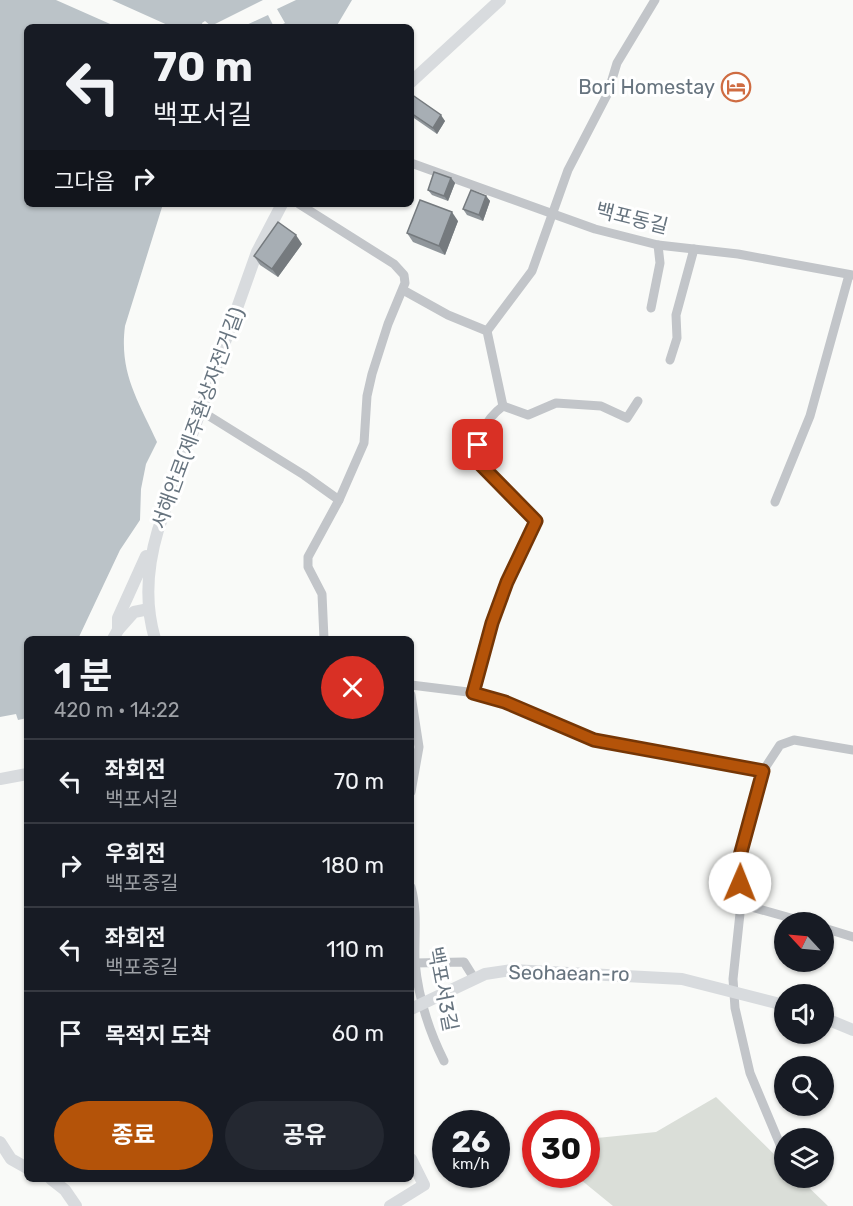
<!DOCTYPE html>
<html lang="ko">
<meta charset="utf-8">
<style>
:root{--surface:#171b24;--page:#242831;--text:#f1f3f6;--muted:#9ea1a6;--line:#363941;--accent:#b45309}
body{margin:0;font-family:Rubik,"Noto Sans KR",sans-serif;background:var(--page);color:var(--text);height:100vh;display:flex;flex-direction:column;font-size:22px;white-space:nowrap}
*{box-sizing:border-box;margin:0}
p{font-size:20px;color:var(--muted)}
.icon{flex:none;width:33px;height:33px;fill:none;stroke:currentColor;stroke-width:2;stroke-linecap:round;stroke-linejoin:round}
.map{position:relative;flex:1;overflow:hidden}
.drawer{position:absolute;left:24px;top:636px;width:390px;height:546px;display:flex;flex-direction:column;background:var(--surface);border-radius:9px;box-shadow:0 2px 4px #0004}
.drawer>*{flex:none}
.hud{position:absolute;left:24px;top:24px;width:390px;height:183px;border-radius:9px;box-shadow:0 2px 4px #0004;background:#171b24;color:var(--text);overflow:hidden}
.needle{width:39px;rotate:296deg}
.fabs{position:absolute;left:774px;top:912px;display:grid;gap:12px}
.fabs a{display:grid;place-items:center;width:60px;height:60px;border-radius:50%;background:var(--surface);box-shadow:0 2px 4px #0004;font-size:30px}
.speed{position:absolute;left:432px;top:1110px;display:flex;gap:12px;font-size:30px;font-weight:700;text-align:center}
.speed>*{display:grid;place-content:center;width:78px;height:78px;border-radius:50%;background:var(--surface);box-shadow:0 2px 4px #0004;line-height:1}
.speed small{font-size:15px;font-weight:400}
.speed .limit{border:9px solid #d22;background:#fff;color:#111}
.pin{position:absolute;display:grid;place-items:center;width:51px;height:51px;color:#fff;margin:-26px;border-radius:12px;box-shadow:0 3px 9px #0006}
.me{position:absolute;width:66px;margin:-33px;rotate:1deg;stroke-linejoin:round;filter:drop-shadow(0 0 4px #0008)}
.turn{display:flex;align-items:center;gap:21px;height:126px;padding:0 30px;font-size:27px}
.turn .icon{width:78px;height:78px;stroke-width:2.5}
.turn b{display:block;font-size:42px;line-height:51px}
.then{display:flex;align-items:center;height:57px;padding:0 30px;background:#0003;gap:12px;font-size:22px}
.round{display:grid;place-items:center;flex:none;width:63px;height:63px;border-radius:32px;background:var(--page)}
.head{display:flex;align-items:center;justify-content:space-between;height:102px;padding:0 30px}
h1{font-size:36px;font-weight:700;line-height:45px}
.primary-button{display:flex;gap:12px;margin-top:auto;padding:12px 30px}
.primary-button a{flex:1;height:69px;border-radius:36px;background:var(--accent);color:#fff;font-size:24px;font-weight:700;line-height:69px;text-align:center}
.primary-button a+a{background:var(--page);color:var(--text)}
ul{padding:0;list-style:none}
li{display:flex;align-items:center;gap:18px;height:84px;padding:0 30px;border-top:2px solid var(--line)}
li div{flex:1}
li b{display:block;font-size:22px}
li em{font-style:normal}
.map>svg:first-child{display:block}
.green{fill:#daded8}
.water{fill:#bbc3c8}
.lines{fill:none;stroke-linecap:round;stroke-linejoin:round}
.street{stroke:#c2c5c9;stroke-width:9}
.secondary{stroke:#d8dbde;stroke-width:12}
.wall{fill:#90969b}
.shaded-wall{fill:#757a7e}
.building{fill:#a7aeb4;stroke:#757a7e;stroke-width:1.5}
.route-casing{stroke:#753606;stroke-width:15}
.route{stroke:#b45309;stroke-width:10}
.labels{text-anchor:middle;stroke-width:6;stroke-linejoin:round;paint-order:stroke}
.poi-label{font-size:20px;fill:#67747f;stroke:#fff;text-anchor:end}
.street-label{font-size:20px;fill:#67747f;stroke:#fff}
</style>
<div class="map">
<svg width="853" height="1206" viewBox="0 0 853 1206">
<rect width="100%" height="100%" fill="#f9faf8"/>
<polygon class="green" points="716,1097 784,1164 784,1178 799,1178 828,1206 613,1206 575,1175 586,1174 587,1139 656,1132"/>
<g class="water">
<path d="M0,0H56L117,27H27V204H163L125,326C119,373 138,400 157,442L146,464L141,489L140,520L120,550L78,639H27V718L18,720L16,714L0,717Z"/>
<polygon points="112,0 263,0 211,26 205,21 202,23 203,27 172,27"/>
<polygon points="296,0 352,0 336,27 277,27 285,23 277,9"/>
<polygon points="268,15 274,27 242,27"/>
</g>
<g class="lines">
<g class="street">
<polyline points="411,163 595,229 658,245 738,254 853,275"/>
<polyline points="299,204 394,264 404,275 405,283 388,324 372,374 367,396 364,443 339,500 308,557 308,567 322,594 324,639"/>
<path d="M403,290L448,315L487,331L503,406C486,419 473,441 480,463C483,473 526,510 536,521L507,582L492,623L473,693"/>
<polyline points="651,308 660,263 658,245"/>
<polyline points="487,331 532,271 568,170 608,93 617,63 655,0"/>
<polyline points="670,360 677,338 676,315 694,249"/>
<polyline points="503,406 528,415 556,403 601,406 627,418 638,401"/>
<polyline points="201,411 304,475 339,500"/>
<polyline points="775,502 810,416 849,275"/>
<polyline points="411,685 476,693 505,702 594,740 619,747 763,771"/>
<polyline points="411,695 419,747 411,792"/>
<path d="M411,887C418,912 414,937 415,962C418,995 429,1031 444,1061"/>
<polyline points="741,904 805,922"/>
<polyline points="824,928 853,937"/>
<polyline points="415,963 464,962 474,978"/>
<polyline points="784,1154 750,1073 735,1008 733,979 741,904 738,863 763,771 780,745 794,740 853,750"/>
</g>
<g class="secondary">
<polyline points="411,82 500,0"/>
<polyline points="118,630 134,612 149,609"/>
<polyline points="113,639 118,630 118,618 146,556"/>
<path d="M155,639C144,602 147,567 158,530L257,252L282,204"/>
<polyline points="0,779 27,774"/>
<polyline points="411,1009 485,974 512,970 682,979 784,1005"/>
<polyline points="824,1018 853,1030"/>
<polyline points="0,1142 11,1159 27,1168"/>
<polyline points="51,1179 65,1190 76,1206"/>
<polyline points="390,1206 424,1185 411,1159"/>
</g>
</g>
<g class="wall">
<polygon points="411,94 445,121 437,134 411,116"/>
<polygon points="451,178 455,183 448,201 432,195 428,190"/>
<polygon points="486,196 490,201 483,221 467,215 463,209"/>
<polygon points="458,221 445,255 413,242 407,233"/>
<polygon points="302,244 278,277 260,265 254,256"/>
</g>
<g class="shaded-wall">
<polygon points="441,115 445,121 437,134 433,128"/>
<polygon points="411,120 414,125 411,131"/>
<polygon points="451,178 455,183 448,201 444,196"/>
<polygon points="486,196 490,201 483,221 479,215"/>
<polygon points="452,212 458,221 445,255 439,246"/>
<polygon points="296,235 302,244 278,277 272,269"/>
</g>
<g class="building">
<polygon points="411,94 441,115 433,128 411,113"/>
<polygon points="434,172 451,178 444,196 428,190"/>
<polygon points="471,190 486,196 479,215 463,209"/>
<polygon points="420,200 452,212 439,246 407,233"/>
<polygon points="278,222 296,235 272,269 254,256"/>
</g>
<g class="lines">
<g class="route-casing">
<polyline id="route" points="478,445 481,465 536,521 507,582 492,623 473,693 505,702 594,740 763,771 738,863 740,883"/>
</g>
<use href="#route" class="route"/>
</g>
<defs>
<g id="hotel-ring" transform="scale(1.5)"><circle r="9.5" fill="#fff" stroke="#cf6c42" stroke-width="1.5"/><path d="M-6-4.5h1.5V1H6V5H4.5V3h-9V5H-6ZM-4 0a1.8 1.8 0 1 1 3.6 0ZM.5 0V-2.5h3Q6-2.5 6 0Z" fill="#cf6c42"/></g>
</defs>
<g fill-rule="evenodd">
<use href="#hotel-ring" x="736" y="87"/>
</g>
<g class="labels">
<g class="poi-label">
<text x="715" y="94">Bori Homestay</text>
</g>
<g class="street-label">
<text transform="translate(632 218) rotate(14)" y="7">백포동길</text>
<text transform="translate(198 418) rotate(-70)" y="7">서해안로(제주환상자전거길)</text>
<text transform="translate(569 973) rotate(1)" y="7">Seohaean-ro</text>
<text transform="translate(443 989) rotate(79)" y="7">백포서3길</text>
</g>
</g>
</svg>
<div class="fabs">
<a><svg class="needle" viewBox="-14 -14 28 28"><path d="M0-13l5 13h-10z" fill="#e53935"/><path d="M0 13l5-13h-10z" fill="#9ea1a6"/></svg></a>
<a><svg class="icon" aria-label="sound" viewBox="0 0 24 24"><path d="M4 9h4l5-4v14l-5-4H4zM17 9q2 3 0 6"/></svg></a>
<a><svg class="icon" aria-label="search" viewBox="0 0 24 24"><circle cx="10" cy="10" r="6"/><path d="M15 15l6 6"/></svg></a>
<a><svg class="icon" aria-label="layers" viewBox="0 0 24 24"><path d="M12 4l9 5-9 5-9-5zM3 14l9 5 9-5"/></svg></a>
</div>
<div class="speed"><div>26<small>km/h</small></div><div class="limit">30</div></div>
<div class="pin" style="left:478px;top:445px;background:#d93025"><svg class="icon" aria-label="arrive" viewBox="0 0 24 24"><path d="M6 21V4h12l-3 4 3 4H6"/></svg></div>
<svg class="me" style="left:740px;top:883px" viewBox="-20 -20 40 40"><circle r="19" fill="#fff"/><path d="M0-13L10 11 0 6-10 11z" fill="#b45309"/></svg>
<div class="hud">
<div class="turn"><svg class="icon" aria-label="left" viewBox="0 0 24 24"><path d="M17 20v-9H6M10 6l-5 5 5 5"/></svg><div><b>70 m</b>백포서길</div></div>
<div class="then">그다음<svg class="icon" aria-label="right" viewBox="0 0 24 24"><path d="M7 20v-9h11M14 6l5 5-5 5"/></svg></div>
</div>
<section class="drawer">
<div class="head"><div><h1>1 분</h1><p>420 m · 14:22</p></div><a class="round" style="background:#d93025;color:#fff"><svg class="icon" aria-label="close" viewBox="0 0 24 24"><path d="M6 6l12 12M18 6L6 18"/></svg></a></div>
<ul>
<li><svg class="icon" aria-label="left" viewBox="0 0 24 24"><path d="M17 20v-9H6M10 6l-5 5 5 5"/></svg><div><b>좌회전</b><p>백포서길</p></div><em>70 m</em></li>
<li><svg class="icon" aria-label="right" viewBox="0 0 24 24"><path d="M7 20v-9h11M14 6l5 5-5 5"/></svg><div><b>우회전</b><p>백포중길</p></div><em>180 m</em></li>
<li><svg class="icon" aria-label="left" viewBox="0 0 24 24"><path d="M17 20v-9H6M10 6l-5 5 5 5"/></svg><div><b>좌회전</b><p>백포중길</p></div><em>110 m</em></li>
<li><svg class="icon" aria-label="arrive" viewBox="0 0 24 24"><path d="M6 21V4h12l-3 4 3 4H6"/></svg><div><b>목적지 도착</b></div><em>60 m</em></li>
</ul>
<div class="primary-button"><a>종료</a><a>공유</a></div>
</section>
</div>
